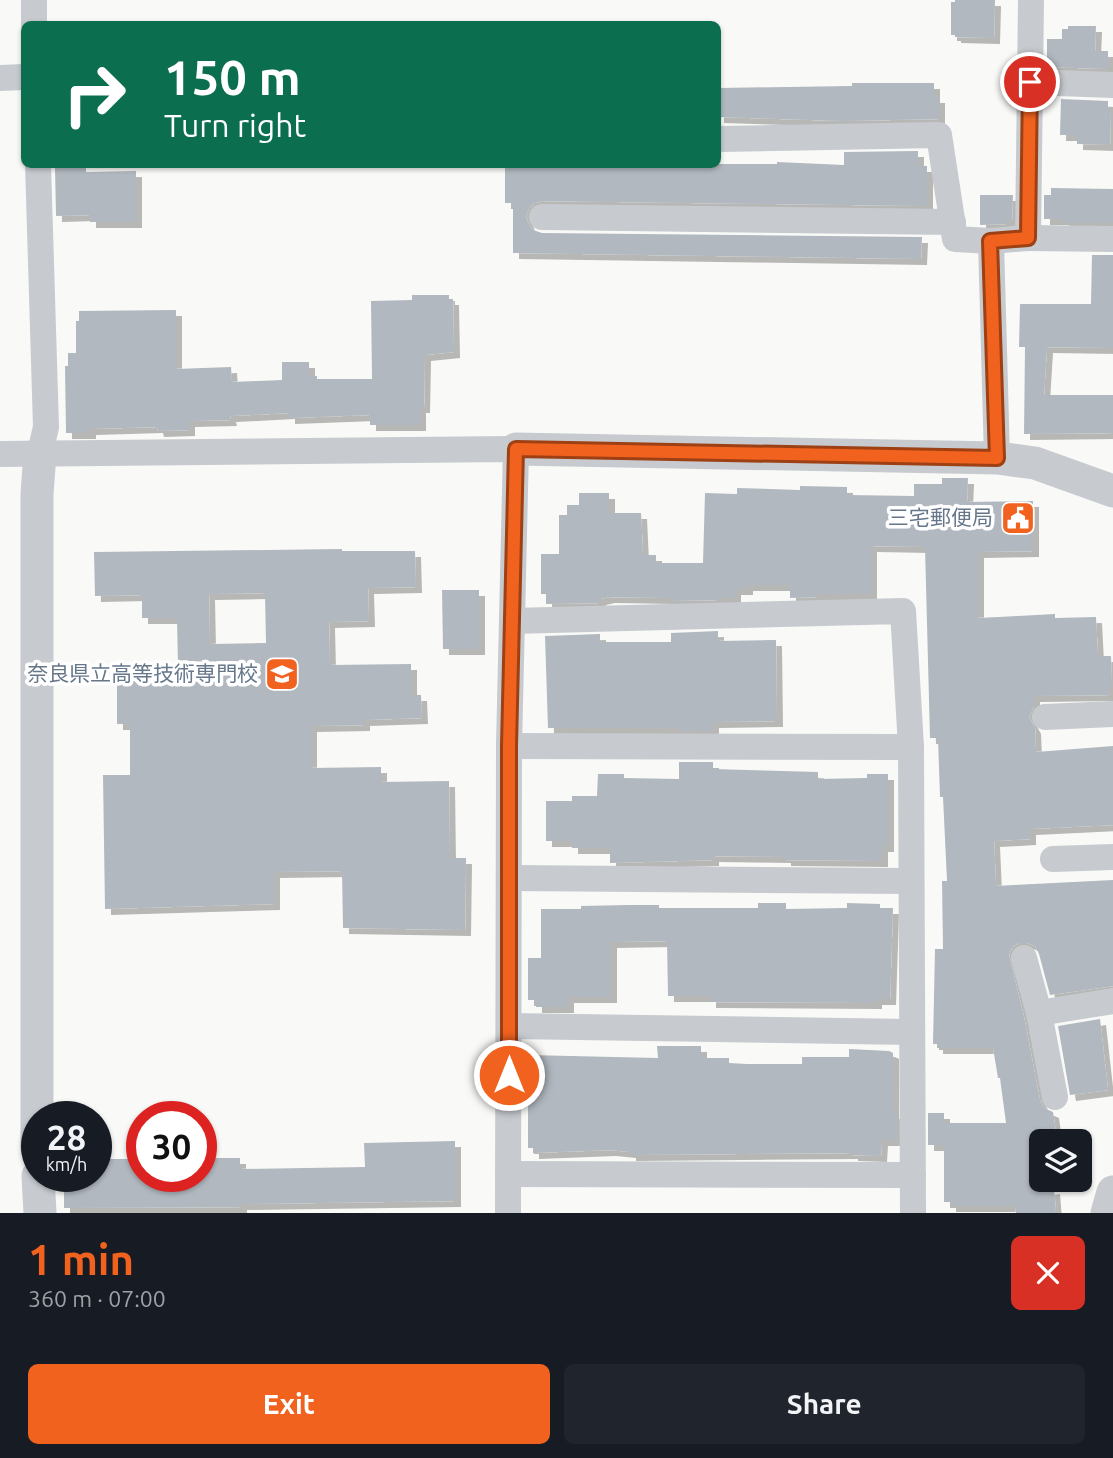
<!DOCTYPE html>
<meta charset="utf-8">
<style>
:root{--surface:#171b24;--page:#20242c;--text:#f1f3f6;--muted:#9ea1a6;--accent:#f1621f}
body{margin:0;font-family:Ubuntu,"Noto Sans JP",sans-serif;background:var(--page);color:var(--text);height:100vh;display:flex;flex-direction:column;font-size:26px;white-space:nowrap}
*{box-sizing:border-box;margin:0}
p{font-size:23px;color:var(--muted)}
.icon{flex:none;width:38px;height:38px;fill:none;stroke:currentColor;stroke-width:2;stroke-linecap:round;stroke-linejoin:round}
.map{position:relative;height:1213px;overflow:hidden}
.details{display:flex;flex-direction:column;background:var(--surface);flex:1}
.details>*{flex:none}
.hud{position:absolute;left:21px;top:21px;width:700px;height:147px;border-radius:10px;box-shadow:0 2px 5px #0004;background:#0b6e4f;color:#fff;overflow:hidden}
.buttons{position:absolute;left:1029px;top:1129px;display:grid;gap:14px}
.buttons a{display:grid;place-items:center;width:63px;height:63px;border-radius:10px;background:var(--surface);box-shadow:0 2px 5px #0004;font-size:35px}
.speed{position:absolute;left:21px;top:1101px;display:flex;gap:14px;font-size:35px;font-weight:700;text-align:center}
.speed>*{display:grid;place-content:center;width:91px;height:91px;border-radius:50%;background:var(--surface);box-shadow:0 2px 5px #0004;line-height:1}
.speed small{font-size:18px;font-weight:400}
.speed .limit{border:10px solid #d22;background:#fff;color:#111}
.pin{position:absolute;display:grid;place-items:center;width:60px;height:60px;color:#fff;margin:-30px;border:4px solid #fff;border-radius:50%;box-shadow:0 2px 7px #0007}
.me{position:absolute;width:77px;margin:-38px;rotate:0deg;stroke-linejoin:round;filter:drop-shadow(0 0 5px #0008)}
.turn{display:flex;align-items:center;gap:24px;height:147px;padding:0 28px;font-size:32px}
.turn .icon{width:91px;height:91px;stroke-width:2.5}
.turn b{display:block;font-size:49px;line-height:60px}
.round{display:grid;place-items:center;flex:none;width:74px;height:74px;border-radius:10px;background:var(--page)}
.summary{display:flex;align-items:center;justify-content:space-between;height:119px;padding:0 28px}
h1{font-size:42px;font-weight:700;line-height:52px;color:var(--accent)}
.button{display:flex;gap:14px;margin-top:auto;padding:14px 28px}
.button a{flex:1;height:80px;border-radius:10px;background:var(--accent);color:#fff;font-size:28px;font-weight:700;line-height:80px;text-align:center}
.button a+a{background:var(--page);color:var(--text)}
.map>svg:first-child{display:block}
.building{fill:#b1b8bf;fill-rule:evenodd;filter:url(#shadow)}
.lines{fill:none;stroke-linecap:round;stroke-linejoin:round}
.minor{stroke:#c7cacf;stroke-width:26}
.tertiary{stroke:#c7cacf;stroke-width:33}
.route-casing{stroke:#9d4014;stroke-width:18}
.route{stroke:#f1621f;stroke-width:12}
.labels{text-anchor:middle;stroke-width:7;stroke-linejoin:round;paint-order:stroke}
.poi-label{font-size:21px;fill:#66778a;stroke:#fff;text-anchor:end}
</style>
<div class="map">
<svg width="1113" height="1213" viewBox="0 0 1113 1213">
<defs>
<filter id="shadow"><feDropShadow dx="6" dy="6" stdDeviation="0" flood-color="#0004"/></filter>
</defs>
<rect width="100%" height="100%" fill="#f9faf7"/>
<g class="building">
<polygon points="955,0 995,0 994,38 955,37 955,35 951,35 951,2 955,2"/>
<polygon points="1068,26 1096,26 1095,51 1108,51 1108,69 1047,67 1047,39 1062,39 1062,29 1068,29"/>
<polygon points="852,83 934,83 934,97 939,97 939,119 844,121 718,117 718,88 852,86"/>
<polygon points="1061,99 1108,101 1108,107 1111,107 1110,145 1077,144 1077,135 1060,135"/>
<polygon points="918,151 918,166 927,166 927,206 542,201 535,203 529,208 526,217 529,225 533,230 542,233 922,237 921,259 513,253 513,203 505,203 505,164 777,164 777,162 844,165 844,152"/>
<polygon points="55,168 86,168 86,172 136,171 136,222 90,222 90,215 56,216"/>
<polygon points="1051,188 1113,189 1113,223 1063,223 1063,219 1044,219 1044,195 1051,195"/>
<polygon points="980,195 1013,195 1012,220 1006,220 1006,224 980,225"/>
<polygon points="1092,255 1113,255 1113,348 1047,347 1044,395 1113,395 1113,433 1024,434 1025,347 1019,347 1020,304 1091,304"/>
<polygon points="412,295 449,295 449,299 453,299 454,352 425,355 424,407 420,407 420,425 370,425 370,415 289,418 289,413 230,416 231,420 189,421 189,430 158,431 157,427 90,429 90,433 66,433 65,366 68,366 68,353 76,353 76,321 79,321 79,311 176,310 176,369 231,367 232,382 282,380 282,362 309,362 309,376 317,376 317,379 372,379 371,301 412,300"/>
<polygon points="942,478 968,478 967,502 1033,501 1033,551 978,552 978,618 1055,614 1055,618 1096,617 1098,656 1111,656 1112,685 1109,685 1109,695 1034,696 1034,706 1029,717 1035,728 1036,752 1113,746 1113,825 1030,829 1030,839 994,841 996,886 1113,880 1113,986 1050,995 1039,954 1035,946 1027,943 1019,943 1012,947 1009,955 1024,1017 1040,1100 1044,1108 1053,1112 1057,1141 1041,1141 1041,1144 1037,1145 1041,1190 1054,1188 1056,1213 1016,1213 1015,1206 950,1206 950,1202 944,1202 944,1145 928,1145 928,1113 944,1113 944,1123 1006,1123 1000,1078 998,1078 993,1048 937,1048 937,1044 933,1044 935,949 943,949 942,881 947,881 943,797 940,797 938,738 930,738 925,547 871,546 871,594 817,594 817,597 790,598 790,585 747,585 747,589 735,589 735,598 717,598 717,600 670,601 670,598 609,597 600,599 600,603 546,604 546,594 541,594 541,554 559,554 559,515 567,515 567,505 579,505 579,493 609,493 609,513 641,513 643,555 656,555 656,563 703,563 705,493 737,494 737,488 800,490 800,486 847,487 847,495 914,496 914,484 942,484"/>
<path d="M342,549V551H415L416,587L368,588L369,621L329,622L330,665L411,664V695H421L422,718L364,720V725L311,726V768L381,767V782L449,781L450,858H466L465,930L343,928L342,871L274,872V904L105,909L103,775H130V724H117V668L178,667L177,618H142V595L95,596L94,552ZM265,593L266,643L210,644L209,594Z"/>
<polygon points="442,590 479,590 479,649 443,649"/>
<polygon points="718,631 718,641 776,640 777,721 713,722 713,731 679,731 679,728 548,728 545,636 600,634 600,642 671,642 671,633"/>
<polygon points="679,762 713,762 713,769 818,772 818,779 867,778 867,774 888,774 888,846 882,846 882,861 785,860 785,857 713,856 713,860 610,863 610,848 572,848 572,841 546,841 546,801 572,801 572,796 597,796 598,774 624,774 624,778 679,779"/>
<polygon points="758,903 786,903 786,909 847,908 847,903 880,904 880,908 893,908 890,999 876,999 876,1003 710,1002 710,996 668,996 667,941 611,942 611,997 568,997 568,1007 536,1007 536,1000 528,1000 528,958 541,958 541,909 581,909 581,906 628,905 659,905 659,908 758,908"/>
<polygon points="1100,1019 1108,1090 1070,1095 1058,1026"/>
<polygon points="657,1046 701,1046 701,1058 729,1058 729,1063 747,1064 802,1064 802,1057 849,1057 849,1049 889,1051 893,1053 893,1113 897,1113 897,1140 882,1140 881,1156 852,1155 852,1153 630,1155 630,1152 610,1150 533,1153 533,1148 528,1148 528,1055 658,1058"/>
<polygon points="455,1141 455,1201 241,1204 241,1207 64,1208 64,1176 96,1176 96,1159 142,1159 142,1176 201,1176 201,1158 240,1158 240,1169 365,1167 364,1143"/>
</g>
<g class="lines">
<g class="minor">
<polyline points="34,0 34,24"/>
<polyline points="0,78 24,77"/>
<polyline points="1030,82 1113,85"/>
<polyline points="718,139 939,135 955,239 991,241"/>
<polyline points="38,164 46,427 40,453"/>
<polyline points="542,217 953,222"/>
<polyline points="1028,238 1113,239"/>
<polyline points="0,454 516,449 509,746 508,1213"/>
<polyline points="997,458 991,241 1028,238 1031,0"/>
<polyline points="512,621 903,611 911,747 913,1213"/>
<polyline points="1045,717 1113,714"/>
<polyline points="509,746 911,747"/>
<polyline points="1053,859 1113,857"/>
<polyline points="509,878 911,881"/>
<polyline points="1024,958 1039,1013 1055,1097"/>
<polyline points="1039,1013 1113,1001"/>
<polyline points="509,1026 912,1032"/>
<polyline points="508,1174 913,1175"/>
</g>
<g class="tertiary">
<polyline points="516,449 997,458 1035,463 1113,491"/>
<polyline points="37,1148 37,494 40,453"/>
<polyline points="38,1176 40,1213"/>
<polyline points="1107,1213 1113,1192"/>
</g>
</g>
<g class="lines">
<g class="route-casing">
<polyline id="route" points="509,1075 509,746 516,449 997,458 990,241 1028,238 1030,82"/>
</g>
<use href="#route" class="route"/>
</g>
<defs>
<g id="civic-square" transform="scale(1.75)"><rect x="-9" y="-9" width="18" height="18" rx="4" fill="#f1621f" stroke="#fff"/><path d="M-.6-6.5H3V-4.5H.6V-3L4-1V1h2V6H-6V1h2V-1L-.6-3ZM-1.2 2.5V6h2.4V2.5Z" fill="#fff"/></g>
<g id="school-square" transform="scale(1.75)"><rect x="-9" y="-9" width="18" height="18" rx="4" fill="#f1621f" stroke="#fff"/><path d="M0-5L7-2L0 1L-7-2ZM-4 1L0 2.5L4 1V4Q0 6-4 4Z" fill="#fff"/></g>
</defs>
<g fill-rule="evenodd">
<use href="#civic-square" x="1018" y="518"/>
<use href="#school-square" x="282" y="674"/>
</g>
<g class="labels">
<g class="poi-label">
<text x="993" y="525">三宅郵便局</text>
<text x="258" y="681">奈良県立高等技術専門校</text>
</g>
</g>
</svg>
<div class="buttons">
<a><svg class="icon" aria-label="layers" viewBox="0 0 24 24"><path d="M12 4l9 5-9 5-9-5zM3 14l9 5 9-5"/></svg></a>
</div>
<div class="speed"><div>28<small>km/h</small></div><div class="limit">30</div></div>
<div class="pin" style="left:1030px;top:82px;background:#d93025"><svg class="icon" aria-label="arrive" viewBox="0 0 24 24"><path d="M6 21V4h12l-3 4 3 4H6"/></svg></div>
<svg class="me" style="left:509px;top:1075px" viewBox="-20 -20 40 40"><circle r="17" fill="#f1621f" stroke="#fff" stroke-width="3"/><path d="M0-11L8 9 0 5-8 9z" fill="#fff"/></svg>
<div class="hud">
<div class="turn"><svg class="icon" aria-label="right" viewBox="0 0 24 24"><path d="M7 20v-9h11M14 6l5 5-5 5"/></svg><div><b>150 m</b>Turn right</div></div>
</div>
</div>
<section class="details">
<div class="summary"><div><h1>1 min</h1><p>360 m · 07:00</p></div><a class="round" style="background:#d93025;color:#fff"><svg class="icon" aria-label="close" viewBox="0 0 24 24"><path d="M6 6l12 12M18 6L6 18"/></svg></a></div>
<div class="button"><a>Exit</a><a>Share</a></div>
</section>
